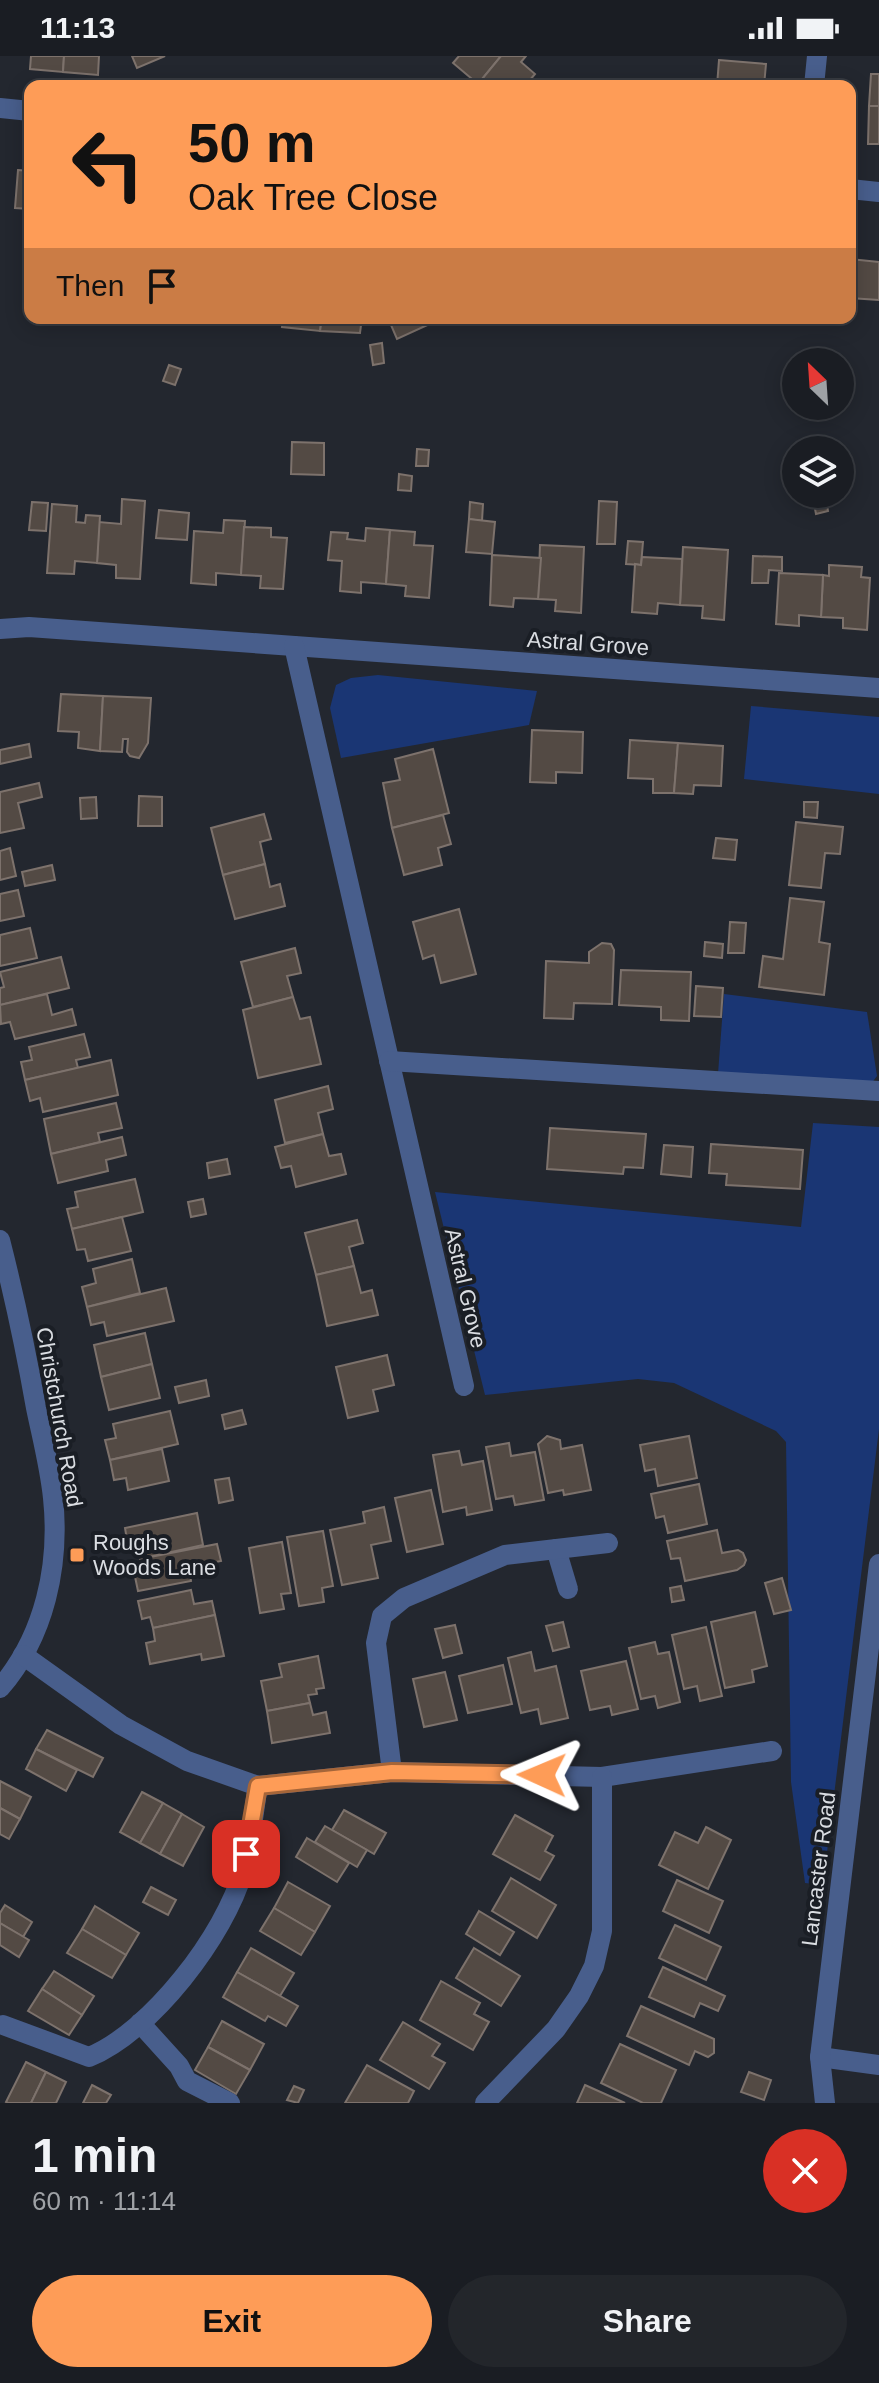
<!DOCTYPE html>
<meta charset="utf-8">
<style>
:root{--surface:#1a1d23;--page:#23262b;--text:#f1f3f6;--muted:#9fa2a6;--line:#383b41;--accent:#fe9c57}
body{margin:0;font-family:Arial,sans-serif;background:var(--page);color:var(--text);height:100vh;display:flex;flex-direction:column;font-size:30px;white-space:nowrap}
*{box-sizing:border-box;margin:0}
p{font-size:26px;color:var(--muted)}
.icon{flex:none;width:44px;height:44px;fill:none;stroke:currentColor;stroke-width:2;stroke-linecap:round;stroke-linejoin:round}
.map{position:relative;height:2047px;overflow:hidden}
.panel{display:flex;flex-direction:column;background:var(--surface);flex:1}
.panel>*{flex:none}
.hud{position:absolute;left:24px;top:24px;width:832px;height:244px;border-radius:16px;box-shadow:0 4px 20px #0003,0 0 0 2px var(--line);background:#fe9c57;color:#111;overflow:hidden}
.needle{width:52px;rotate:335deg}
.controls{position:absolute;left:782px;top:292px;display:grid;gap:16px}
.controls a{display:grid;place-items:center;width:72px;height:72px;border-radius:50%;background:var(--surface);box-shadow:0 4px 20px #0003,0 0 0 2px var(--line);font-size:40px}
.pin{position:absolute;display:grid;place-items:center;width:68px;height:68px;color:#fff;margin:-34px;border-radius:16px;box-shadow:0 4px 12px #0006}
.me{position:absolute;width:88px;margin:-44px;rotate:271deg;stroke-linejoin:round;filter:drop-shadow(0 0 6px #0008)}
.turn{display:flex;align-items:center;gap:28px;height:168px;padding:0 32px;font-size:36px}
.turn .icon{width:104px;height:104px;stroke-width:2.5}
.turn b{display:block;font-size:56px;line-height:68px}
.then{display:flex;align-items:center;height:76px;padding:0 32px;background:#0003;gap:16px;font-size:30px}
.round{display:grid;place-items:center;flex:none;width:84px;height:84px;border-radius:42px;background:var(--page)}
.overview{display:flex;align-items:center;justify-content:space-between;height:136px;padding:0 32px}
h1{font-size:48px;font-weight:700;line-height:60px}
.button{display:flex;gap:16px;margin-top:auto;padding:16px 32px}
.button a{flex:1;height:92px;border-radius:48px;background:var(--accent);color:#111;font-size:32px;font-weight:700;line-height:92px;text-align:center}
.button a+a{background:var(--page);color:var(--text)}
.status{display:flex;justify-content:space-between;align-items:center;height:56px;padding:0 40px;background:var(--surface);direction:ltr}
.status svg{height:22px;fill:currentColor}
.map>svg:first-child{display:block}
.green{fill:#1a3674}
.building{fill:#534a44;stroke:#7d726c;stroke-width:2}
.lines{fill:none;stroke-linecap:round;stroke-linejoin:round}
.minor{stroke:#485e8c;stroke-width:20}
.route-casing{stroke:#a56539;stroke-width:20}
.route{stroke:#fe9c57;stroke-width:14}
.poi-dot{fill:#fe9c57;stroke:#1a1e25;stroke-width:3}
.labels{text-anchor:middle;stroke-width:8;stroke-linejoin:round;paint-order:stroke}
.street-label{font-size:22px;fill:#dadde2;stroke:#1a1e25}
.poi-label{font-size:22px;fill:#dadde2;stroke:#1a1e25;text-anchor:start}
</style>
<div class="status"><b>11:13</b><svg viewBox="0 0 49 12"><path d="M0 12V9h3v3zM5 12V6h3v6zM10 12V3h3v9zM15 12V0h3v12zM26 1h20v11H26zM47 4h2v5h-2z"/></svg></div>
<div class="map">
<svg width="879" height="2047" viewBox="0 0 879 2047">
<rect width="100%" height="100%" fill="#23272f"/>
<g class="green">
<polygon points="378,619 537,635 529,669 341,702 330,652 336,629 351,622"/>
<polygon points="751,650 879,661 879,738 744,723"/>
<polygon points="724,938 867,956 877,1020 871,1028 718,1018"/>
<polygon points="813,1067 879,1071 879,1373 823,1829 805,1827 791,1726 786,1386 776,1375 674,1327 638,1323 485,1339 435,1136 801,1171"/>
</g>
<g class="building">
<polygon points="31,0 64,0 63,16 30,13"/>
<polygon points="64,0 99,0 98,19 63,16"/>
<polygon points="132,0 165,0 137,12"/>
<polygon points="459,0 501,0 478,28 453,7"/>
<polygon points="501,0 526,0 521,6 535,18 525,30 481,30 478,28"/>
<polygon points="719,4 766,8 764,30 717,30"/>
<polygon points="871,18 879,18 879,50 869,50"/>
<polygon points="869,50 879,50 879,88 868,88"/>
<polygon points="18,114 30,115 30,153 15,152"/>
<polygon points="850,203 879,206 879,244 850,242"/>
<polygon points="283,262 322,262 320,275 282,271"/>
<polygon points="322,262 362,262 360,277 320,275"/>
<polygon points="388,262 432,262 434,266 397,283"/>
<polygon points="382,287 384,307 373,309 370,289"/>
<polygon points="169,309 181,313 175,329 163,325"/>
<polygon points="292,386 324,387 324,419 291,418"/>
<polygon points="417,393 429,394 428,410 416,410"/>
<polygon points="399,418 412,420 411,435 398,434"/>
<polygon points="812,438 825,438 828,455 816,458"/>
<polygon points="122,443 145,445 140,523 116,522 116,509 97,507 99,466 121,468"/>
<polygon points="599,445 617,446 615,488 597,488"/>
<polygon points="32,446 48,447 46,475 29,474"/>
<polygon points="470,446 483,448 482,465 469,463"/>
<polygon points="52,448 77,450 76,466 85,467 86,459 100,460 97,507 75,505 74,518 47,517"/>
<polygon points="159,454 189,457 187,484 156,482"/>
<polygon points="469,463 495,466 492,498 466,496"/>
<polygon points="224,464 245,465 241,519 216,517 216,529 191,527 194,475 223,477"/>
<polygon points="244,471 271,472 271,481 287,482 283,533 260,532 261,520 241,519"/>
<polygon points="366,472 390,474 386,528 361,526 361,537 340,535 342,505 328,504 331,476 348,477 347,483 365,485"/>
<polygon points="390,474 415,476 414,489 433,490 429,542 405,540 406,530 386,528"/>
<polygon points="628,485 643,486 641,509 626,508"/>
<polygon points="540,489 584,491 581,557 555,555 556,544 538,543"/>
<polygon points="683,491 728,494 724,564 702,562 703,550 680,549"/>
<polygon points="492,499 541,502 538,543 514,542 513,551 490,549"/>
<polygon points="753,500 782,501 782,515 769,514 768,527 752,527"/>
<polygon points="642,501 682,503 680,549 658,547 657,558 632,556 635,508 641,509"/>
<polygon points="829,509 862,511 861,521 870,522 867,574 843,572 843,562 821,561 823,519 829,520"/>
<polygon points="779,517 823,519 821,561 799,559 799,570 776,568"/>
<polygon points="61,638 103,640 100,695 78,692 79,676 58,675"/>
<polygon points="103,640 151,642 148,687 139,702 130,700 127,696 128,683 123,683 122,696 100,695"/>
<polygon points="532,674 583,676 582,717 556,716 556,727 530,726"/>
<polygon points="630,684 678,687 674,737 653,737 653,723 628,722"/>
<polygon points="678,687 723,690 721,730 694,729 693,738 674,737"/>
<polygon points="29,688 31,701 0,708 0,694"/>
<polygon points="433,693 449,757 392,772 383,727 400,724 395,703"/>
<polygon points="39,727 42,741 18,747 24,772 0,777 0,736"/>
<polygon points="139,740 162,741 162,770 138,770"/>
<polygon points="96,741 97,762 81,763 80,742"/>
<polygon points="804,746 818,746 817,762 804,761"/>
<polygon points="264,758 271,783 260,786 265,808 223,819 211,772"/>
<polygon points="443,759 451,788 438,792 442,809 404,819 392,772"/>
<polygon points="796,766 843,771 840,798 825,797 821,832 789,829"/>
<polygon points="716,782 737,784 735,804 713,802"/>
<polygon points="10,792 16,820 0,824 0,795"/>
<polygon points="265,808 270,831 280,828 285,850 235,863 223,819"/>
<polygon points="52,809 55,824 25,830 22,816"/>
<polygon points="18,834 24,860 0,865 0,838"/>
<polygon points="790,842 824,846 819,886 830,888 824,939 759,931 763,900 783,903"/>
<polygon points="459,853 476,918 441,927 434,899 423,903 413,866"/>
<polygon points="730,866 746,867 744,897 728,897"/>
<polygon points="30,872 37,902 0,910 0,879"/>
<polygon points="705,886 723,888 722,902 704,900"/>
<polygon points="602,887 611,888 614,894 612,948 574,947 573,963 544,962 546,905 589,907 589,896"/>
<polygon points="295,892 301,917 287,920 293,941 253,951 241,906"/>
<polygon points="61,901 69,932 0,949 0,932 4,931 0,916"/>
<polygon points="621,914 691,916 689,965 661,964 661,951 619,949"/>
<polygon points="696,930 723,932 721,961 694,960"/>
<polygon points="47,938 52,959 72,953 76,969 15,983 10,966 1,968 0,949"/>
<polygon points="293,941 300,963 310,961 321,1008 258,1022 243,954"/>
<polygon points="84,978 90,1001 76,1004 78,1012 25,1024 21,1006 32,1004 29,991"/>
<polygon points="111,1004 118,1039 43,1056 40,1042 30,1045 25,1024"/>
<polygon points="328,1030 333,1053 318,1057 323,1078 285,1087 275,1044"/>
<polygon points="116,1047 122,1072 98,1077 100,1086 51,1098 44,1063"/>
<polygon points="550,1072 646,1078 643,1112 624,1111 623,1118 547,1113"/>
<polygon points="323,1078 329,1100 341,1098 346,1118 296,1131 291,1110 281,1112 275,1091"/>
<polygon points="122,1081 126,1099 106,1104 108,1115 58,1127 51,1098"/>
<polygon points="711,1088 803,1094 800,1133 726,1129 727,1118 709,1117"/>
<polygon points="664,1089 693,1091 691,1121 661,1118"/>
<polygon points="227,1103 230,1118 209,1122 207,1107"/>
<polygon points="135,1123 143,1156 72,1173 67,1153 78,1151 75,1136"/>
<polygon points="203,1143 206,1158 191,1161 188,1146"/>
<polygon points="122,1161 131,1195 88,1205 85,1193 77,1194 72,1173"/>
<polygon points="357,1164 363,1187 349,1191 354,1210 316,1219 305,1177"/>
<polygon points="132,1203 140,1237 87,1251 82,1231 96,1227 93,1213"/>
<polygon points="354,1210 361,1237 372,1234 378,1259 327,1270 316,1219"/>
<polygon points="166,1232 174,1265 107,1280 104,1266 91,1269 87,1251"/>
<polygon points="145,1277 152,1308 101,1321 94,1289"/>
<polygon points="387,1299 394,1329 373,1334 378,1355 348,1362 336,1311"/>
<polygon points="152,1308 160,1342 109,1354 101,1321"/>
<polygon points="206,1324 209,1340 179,1347 175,1331"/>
<polygon points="242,1354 246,1368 225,1373 222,1359"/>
<polygon points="170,1355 178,1388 110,1404 105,1384 116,1382 113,1368"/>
<polygon points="547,1380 560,1384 561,1393 582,1389 591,1434 564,1439 563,1434 548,1437 538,1388"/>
<polygon points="689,1380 697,1422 658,1430 655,1413 645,1415 640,1389"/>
<polygon points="509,1387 511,1400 535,1396 544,1444 515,1449 513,1440 496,1443 486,1391"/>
<polygon points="162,1393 169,1425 128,1434 126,1422 114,1424 110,1404"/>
<polygon points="459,1395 462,1409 483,1405 492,1454 467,1459 466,1451 443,1456 433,1399"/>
<polygon points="229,1422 233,1444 219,1447 215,1424"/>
<polygon points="699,1428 707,1468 668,1477 664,1460 656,1462 651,1438"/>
<polygon points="431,1434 443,1488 407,1496 395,1442"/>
<polygon points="384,1451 391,1485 371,1489 378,1522 342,1529 330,1474 365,1467 363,1456"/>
<polygon points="197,1457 203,1489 140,1503 137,1488 128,1490 125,1472"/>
<polygon points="717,1474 722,1497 738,1494 743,1497 746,1504 744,1509 737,1514 685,1525 680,1502 671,1503 667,1485"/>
<polygon points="323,1475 333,1530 322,1532 324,1546 299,1550 287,1481"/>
<polygon points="282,1486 291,1537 281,1538 284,1553 260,1557 249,1492"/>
<polygon points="217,1488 221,1505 189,1511 191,1525 138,1535 133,1511 141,1510 140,1503"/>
<polygon points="782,1522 791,1554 774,1558 765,1527"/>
<polygon points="681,1530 684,1544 672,1546 670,1532"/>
<polygon points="191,1534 194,1548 212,1545 215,1559 153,1572 150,1561 142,1563 138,1545"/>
<polygon points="755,1556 767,1610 752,1614 754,1626 725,1632 711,1566"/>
<polygon points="215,1559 224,1600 202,1604 201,1598 150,1608 146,1587 155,1585 153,1572"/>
<polygon points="563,1566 569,1591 553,1595 546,1570"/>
<polygon points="455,1569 462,1597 443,1602 435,1573"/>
<polygon points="706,1571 722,1640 700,1645 697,1630 684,1633 672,1579"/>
<polygon points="655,1586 658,1598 669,1596 680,1646 658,1652 655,1640 641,1643 629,1592"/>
<polygon points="531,1596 535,1615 556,1610 568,1662 541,1668 538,1653 521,1657 508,1602"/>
<polygon points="318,1600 324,1632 316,1633 317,1638 308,1639 310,1647 267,1655 261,1625 282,1621 279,1608"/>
<polygon points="626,1605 638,1653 612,1659 610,1650 590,1654 581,1615"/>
<polygon points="503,1609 512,1648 468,1657 459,1620"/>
<polygon points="445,1616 457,1664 424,1671 413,1623"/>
<polygon points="310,1647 313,1659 326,1656 330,1677 272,1687 267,1655"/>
<polygon points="47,1674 103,1702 93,1721 36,1693"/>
<polygon points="36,1693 77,1714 66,1735 26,1713"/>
<polygon points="0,1725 31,1741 20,1763 0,1752"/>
<polygon points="142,1736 163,1747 140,1787 120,1776"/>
<polygon points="163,1747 182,1758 160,1798 140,1787"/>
<polygon points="0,1752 20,1763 9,1783 0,1778"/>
<polygon points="344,1754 386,1777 374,1798 332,1774"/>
<polygon points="182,1758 204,1771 183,1810 160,1798"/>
<polygon points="515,1759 553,1780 545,1795 554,1800 540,1824 493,1798"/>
<polygon points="325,1770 367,1794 357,1811 315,1786"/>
<polygon points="706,1771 731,1784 708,1833 659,1809 675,1776 698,1787"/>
<polygon points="307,1782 349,1807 337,1826 296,1801"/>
<polygon points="511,1822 556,1849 537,1882 492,1855"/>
<polygon points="677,1824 723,1845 709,1877 663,1855"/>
<polygon points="288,1826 330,1850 315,1876 274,1852"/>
<polygon points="151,1831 176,1844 168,1859 143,1846"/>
<polygon points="5,1849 32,1866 23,1881 0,1867 0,1857"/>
<polygon points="95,1850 139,1877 126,1899 82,1873"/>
<polygon points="274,1852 315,1876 301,1899 260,1875"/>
<polygon points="479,1855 514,1876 500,1899 466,1878"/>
<polygon points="0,1867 29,1884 19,1901 0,1889"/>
<polygon points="675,1869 721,1891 706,1924 659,1902"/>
<polygon points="82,1873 126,1899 112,1922 67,1897"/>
<polygon points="251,1892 294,1917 280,1940 237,1916"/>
<polygon points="474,1892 520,1920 501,1950 456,1922"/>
<polygon points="663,1911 725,1940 718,1955 700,1947 694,1961 649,1941"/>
<polygon points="54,1915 94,1940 82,1959 42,1933"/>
<polygon points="237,1916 298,1950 286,1970 268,1960 265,1965 223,1941"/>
<polygon points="441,1925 480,1947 474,1958 489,1966 473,1994 420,1964"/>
<polygon points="42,1933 82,1959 69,1979 28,1955"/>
<polygon points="641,1950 714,1983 714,1997 708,2001 695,1995 689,2009 627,1980"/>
<polygon points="222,1965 264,1988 250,2014 208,1991"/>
<polygon points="403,1966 440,1988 432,2000 445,2007 429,2033 380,2004"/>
<polygon points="620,1988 676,2014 661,2047 643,2047 601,2027"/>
<polygon points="208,1991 250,2014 236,2038 195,2014"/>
<polygon points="26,2006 46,2016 31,2047 8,2047 6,2046"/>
<polygon points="367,2009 414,2035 408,2047 345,2047"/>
<polygon points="46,2016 66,2026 56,2047 31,2047"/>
<polygon points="749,2016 771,2024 764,2044 741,2036"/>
<polygon points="92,2029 111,2039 106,2047 83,2047"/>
<polygon points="585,2029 625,2047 577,2047"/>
<polygon points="294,2030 304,2034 298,2047 287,2044"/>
</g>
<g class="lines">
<g class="minor">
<polyline points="814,30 817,0"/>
<polyline points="0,52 30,55"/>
<polyline points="850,133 879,136"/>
<polyline points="0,573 29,571 879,632"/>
<polyline points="294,590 464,1330"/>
<polyline points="389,1005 879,1035"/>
<path d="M0,1184C14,1239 26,1295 36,1352C42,1381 50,1412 53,1442C60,1509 45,1580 0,1632"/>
<polyline points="556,1493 568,1533"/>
<polyline points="23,1599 121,1669 187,1705 258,1730 392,1716 602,1721 772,1695"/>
<polyline points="392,1716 376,1587 382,1560 404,1542 505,1499 608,1487"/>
<polyline points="140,1967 179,2010 187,2025 230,2047"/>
<path d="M3,1969L89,2001C151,1976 225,1879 243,1815C251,1788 253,1758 258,1730"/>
<polyline points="820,2001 879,2009"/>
<polyline points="485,2047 556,1973 579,1940 594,1910 602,1875 602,1721"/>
<polyline points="825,2047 820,2001 879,1508"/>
</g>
</g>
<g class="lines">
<g class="route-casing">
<polyline id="route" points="246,1798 258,1730 392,1716 542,1719"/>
</g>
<use href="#route" class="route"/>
</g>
<rect class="poi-dot" x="69" y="1491" width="16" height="16" rx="4"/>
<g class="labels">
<g class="street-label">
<text transform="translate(588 587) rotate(4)" y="8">Astral Grove</text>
<text transform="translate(466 1232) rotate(77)" y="8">Astral Grove</text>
<text transform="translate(60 1361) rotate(80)" y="8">Christchurch Road</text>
<text transform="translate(818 1813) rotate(-83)" y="8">Lancaster Road</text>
</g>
<g class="poi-label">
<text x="93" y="1494">Roughs<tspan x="93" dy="25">Woods Lane</tspan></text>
</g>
</g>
</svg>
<div class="controls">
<a><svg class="needle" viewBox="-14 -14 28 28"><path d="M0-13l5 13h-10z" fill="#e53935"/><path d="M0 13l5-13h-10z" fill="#9fa2a6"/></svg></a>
<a><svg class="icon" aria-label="layers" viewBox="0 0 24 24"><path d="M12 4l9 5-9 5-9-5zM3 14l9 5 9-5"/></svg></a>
</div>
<div class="pin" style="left:246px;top:1798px;background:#d93025"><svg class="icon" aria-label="arrive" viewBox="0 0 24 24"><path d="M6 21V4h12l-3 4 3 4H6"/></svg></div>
<svg class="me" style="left:542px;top:1719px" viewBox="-20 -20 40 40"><path d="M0-17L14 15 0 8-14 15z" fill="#fe9c57" stroke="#fff" stroke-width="4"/></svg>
<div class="hud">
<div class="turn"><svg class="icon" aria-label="left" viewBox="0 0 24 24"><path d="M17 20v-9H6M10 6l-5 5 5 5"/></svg><div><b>50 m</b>Oak Tree Close</div></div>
<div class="then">Then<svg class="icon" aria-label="arrive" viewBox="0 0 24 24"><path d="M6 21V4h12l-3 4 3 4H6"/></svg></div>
</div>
</div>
<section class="panel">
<div class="overview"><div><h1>1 min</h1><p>60 m · 11:14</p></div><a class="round" style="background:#d93025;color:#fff"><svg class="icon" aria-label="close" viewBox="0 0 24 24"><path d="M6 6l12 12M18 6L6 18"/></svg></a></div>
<div class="button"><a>Exit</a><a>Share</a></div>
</section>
